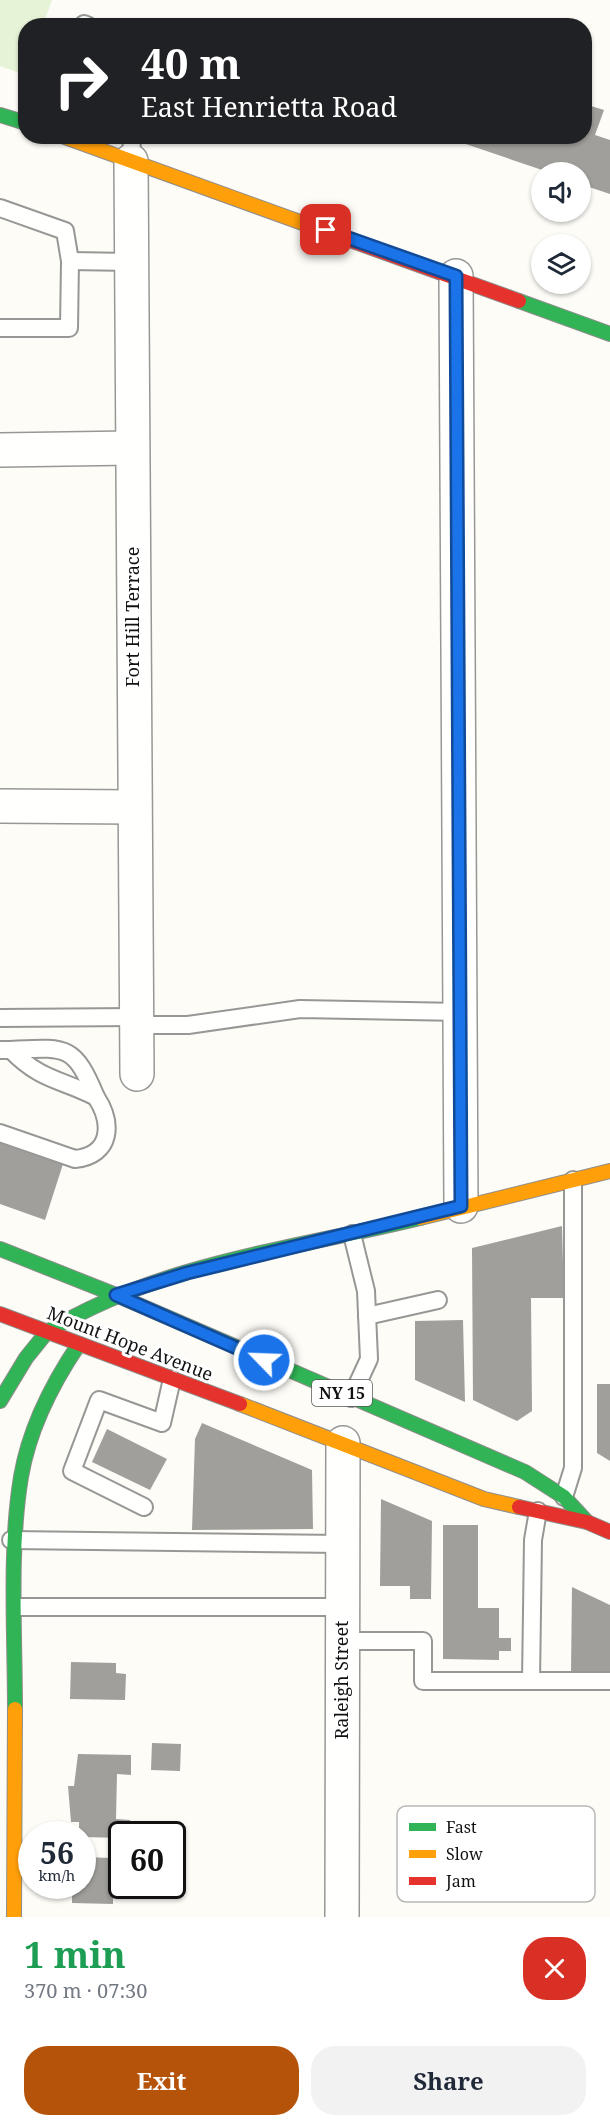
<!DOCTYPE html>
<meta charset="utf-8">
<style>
:root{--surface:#fff;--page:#f2f2f3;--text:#1f2937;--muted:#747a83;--accent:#b45309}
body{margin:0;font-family:"Noto Serif",serif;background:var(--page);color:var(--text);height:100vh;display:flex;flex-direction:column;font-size:22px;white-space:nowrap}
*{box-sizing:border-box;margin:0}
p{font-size:20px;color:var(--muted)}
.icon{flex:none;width:33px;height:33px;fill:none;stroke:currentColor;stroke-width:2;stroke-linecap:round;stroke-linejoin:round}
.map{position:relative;height:1917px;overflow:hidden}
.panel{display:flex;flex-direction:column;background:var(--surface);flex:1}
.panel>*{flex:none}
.top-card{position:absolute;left:18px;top:18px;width:574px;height:126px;border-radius:24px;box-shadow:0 2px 4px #0004;background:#202124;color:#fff;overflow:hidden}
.tools{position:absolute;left:531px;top:162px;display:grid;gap:12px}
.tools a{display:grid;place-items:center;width:60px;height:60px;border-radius:50%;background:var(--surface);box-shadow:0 2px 4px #0004;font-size:30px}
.speed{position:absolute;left:18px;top:1821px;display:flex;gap:12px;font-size:30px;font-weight:700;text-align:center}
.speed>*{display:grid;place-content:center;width:78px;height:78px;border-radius:50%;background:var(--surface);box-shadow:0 2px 4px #0004;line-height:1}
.speed small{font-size:15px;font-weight:400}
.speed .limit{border:3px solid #111;border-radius:9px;background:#fff;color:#111}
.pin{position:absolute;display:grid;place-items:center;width:51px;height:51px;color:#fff;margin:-26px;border-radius:12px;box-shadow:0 3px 9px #0006}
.me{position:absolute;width:66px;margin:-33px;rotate:294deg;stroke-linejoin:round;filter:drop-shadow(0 0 4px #0008)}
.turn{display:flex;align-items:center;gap:21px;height:126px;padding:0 24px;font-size:27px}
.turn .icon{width:78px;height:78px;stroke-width:2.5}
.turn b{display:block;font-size:42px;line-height:51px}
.round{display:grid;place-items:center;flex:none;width:63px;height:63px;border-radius:24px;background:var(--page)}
.overview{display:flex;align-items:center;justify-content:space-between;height:102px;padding:0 24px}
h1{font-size:36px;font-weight:700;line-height:45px;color:#1e9e55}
.button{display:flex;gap:12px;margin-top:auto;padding:12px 24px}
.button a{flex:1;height:69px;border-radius:24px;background:var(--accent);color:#fff;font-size:24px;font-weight:700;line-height:69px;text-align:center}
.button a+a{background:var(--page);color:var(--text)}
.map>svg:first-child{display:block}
.green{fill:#e7f3d7}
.building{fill:#a19f9c}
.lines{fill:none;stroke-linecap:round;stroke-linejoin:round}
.lane-casing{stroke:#979795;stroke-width:20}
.street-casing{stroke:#979795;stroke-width:36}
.fast-casing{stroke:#8e8d8b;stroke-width:16}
.slow-casing{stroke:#8e8d8b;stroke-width:16}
.jam-casing{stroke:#8e8d8b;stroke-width:16}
.lane{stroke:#fffffe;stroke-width:16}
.street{stroke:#fffffe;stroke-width:33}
.fast{stroke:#30b455;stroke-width:14}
.slow{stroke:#ff9f0a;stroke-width:14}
.jam{stroke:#e5322d;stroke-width:14}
.route-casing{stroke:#114b97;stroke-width:15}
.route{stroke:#1a73e8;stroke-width:10}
.labels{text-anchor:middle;stroke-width:6;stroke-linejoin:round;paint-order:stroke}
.shield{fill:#fff;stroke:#585858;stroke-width:1.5}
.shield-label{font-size:16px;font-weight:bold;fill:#111}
.street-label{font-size:18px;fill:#111;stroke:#fff}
.key{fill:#fff;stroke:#b8b8b8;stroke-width:1.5}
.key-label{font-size:16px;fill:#111}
</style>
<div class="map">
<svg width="610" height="1917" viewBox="0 0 610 1917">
<rect width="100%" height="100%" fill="#fdfcf7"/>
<polygon class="green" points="0,0 52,0 43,25 26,26 25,75 0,66"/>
<g class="building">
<polygon points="591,106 604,110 595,135 610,140 610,194 580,184 580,172 548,172 445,137 585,136 585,123"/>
<polygon points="0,1142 63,1164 45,1220 0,1204"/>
<polygon points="562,1226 564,1298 531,1298 532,1411 517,1421 473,1400 472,1248"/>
<polygon points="463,1320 465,1402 415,1380 415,1321"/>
<polygon points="597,1384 610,1384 610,1461 597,1453"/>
<polygon points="202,1423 312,1470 313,1529 192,1530 195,1439"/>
<polygon points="107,1429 167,1459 150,1490 92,1462"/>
<polygon points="381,1499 432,1521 431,1599 410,1599 410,1586 380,1586"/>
<polygon points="443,1525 478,1525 478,1608 499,1608 499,1638 511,1638 511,1651 499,1651 499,1660 443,1659"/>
<polygon points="572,1587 610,1605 610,1672 571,1672"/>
<polygon points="71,1662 116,1663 116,1673 126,1674 125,1700 70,1699"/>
<polygon points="152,1743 181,1744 180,1771 151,1770"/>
<polygon points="78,1754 131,1755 131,1775 117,1774 116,1819 130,1820 130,1834 122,1834 122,1838 82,1837 82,1834 79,1834 79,1822 71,1822 68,1786 74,1786"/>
<polygon points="82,1857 113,1858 113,1904 72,1903 72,1886 82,1886"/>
</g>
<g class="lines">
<g class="lane-casing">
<g id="lane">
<polyline points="84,24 89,26"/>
<polyline points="131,161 132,136"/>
<polyline points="0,208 65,231 70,261 69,328 0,328"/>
<polyline points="70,261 131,262"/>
<polyline points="0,1018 136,1017"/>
<polyline points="136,1025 188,1025 300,1009 461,1012"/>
<path d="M0,1050H11C41,1081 61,1079 96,1097C113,1123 112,1155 75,1159L0,1133"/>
<path d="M11,1050C66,1047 74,1044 96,1097"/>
<polyline points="367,1316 438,1300"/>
<polyline points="351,1398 369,1359 366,1291 352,1234"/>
<polyline points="564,1497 573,1468 573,1180"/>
<polyline points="144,1507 72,1471 99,1400 162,1423 172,1379"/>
<polyline points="11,1540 343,1544"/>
<polyline points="16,1607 343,1607"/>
<polyline points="342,1641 423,1641 423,1681 610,1681"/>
<polyline points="531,1681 533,1540 538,1511"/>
</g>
</g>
<g class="street-casing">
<g id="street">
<polyline points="131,161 137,1074"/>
<polyline points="456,276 461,1206"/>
<polyline points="0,450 132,448"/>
<polyline points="0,806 134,807"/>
<polyline points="342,1917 343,1443"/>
</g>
</g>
<g class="fast-casing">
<g id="fast">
<polyline points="0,115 26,123"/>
<polyline points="519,301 610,334"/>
<polyline points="0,1249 116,1295 525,1472 564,1497 587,1522"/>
<path d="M47,1332C159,1263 294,1249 420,1218"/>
<polyline points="0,1401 26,1358 47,1332"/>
<path d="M15,1709C15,1635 9,1549 21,1477C29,1429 52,1384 79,1344"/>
</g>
</g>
<g class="slow-casing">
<g id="slow">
<polyline points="62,136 322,230"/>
<polyline points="420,1218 610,1171"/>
<polyline points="240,1404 484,1499 519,1507"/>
<polyline points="14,1917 15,1709"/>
</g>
</g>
<g class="jam-casing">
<g id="jam">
<polyline points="322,230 519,301"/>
<polyline points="0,1314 240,1404"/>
<polyline points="519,1507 587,1522 610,1532"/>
</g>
</g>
<use href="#lane" class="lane"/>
<use href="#street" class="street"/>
<use href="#fast" class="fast"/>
<use href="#slow" class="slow"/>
<use href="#jam" class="jam"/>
</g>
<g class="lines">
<g class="route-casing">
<polyline id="route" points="264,1360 116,1295 187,1273 461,1206 456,276 326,230"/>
</g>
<use href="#route" class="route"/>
</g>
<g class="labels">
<rect class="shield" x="312" y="1380" width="60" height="26" rx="4.5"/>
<g class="shield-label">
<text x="342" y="1399">NY 15</text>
</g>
<g class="street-label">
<text transform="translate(133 617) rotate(-90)" y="6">Fort Hill Terrace</text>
<text transform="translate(130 1344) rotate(21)" y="6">Mount Hope Avenue</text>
<text transform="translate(342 1680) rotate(-90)" y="6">Raleigh Street</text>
</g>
</g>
<rect x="397" y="1806" width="198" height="96" rx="9" class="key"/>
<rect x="409" y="1823" width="27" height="8" fill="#30b455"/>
<rect x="409" y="1850" width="27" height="8" fill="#ff9f0a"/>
<rect x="409" y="1877" width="27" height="8" fill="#e5322d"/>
<g class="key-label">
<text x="446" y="1833">Fast</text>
<text x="446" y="1860">Slow</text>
<text x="446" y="1887">Jam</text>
</g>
</svg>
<div class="tools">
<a><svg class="icon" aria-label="sound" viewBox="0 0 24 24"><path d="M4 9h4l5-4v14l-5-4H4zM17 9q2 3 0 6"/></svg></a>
<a><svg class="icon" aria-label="layers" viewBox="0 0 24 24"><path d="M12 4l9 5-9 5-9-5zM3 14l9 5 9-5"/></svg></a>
</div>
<div class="speed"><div>56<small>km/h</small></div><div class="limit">60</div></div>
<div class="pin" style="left:326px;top:230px;background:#d93025"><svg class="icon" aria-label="arrive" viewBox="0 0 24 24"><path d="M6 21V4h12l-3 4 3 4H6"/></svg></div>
<svg class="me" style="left:264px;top:1360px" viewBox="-20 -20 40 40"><circle r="17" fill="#1a73e8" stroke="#fff" stroke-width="3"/><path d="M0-11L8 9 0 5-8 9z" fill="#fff"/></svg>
<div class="top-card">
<div class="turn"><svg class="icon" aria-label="right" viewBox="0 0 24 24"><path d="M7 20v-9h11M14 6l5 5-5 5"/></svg><div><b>40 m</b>East Henrietta Road</div></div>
</div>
</div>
<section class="panel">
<div class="overview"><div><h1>1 min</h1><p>370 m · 07:30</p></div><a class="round" style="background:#d93025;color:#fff"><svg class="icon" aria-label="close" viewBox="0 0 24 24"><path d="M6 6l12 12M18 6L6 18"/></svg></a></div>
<div class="button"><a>Exit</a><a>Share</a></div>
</section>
